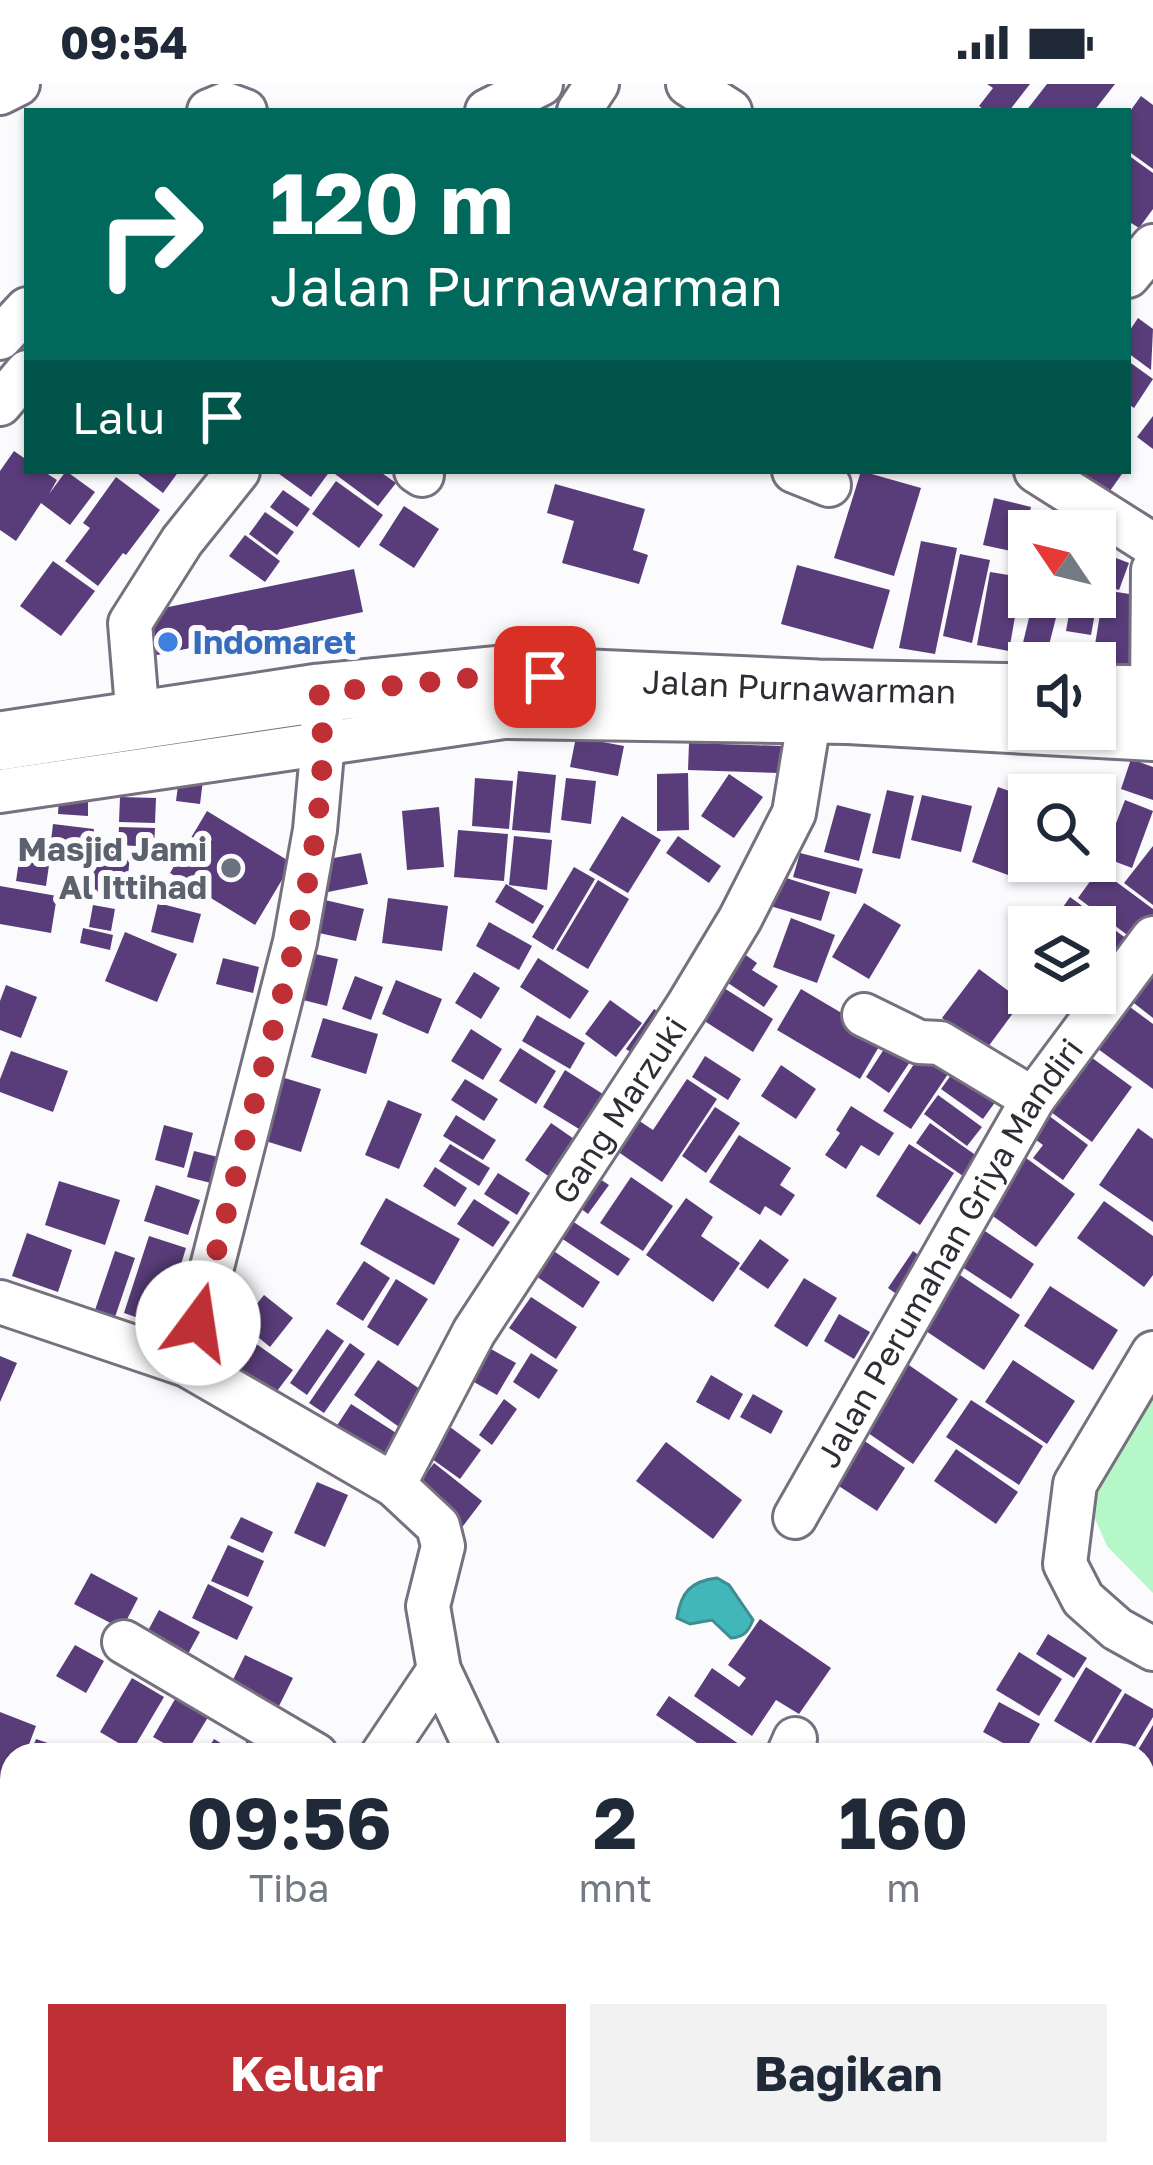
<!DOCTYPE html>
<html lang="id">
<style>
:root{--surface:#fff;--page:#f2f2f3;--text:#1f2937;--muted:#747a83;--accent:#bf2f36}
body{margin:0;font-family:"Golos Text",sans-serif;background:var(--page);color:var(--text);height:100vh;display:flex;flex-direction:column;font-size:45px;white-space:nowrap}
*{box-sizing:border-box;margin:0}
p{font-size:39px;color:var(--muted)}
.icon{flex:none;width:66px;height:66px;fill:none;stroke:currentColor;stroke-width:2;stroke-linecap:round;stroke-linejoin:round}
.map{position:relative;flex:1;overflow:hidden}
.side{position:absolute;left:0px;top:1659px;width:1155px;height:423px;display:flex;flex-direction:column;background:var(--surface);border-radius:36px 36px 0 0;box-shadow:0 3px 9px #0004}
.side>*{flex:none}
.top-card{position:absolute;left:24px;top:24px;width:1107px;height:366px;border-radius:0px;box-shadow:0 3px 9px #0004;background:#00695c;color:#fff;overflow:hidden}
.needle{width:78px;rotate:305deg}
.tools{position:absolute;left:1008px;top:426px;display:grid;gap:24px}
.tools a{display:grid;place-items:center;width:108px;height:108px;border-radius:0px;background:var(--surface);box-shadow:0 3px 9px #0004;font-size:60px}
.pin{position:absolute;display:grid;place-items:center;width:102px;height:102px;color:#fff;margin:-51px;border-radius:24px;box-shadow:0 6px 18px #0006}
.me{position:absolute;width:132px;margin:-66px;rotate:14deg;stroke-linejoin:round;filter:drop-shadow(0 0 9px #0008)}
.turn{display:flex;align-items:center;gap:42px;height:252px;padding:0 48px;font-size:54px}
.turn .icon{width:156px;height:156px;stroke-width:2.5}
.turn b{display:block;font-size:84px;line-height:102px}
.then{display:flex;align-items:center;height:114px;padding:0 48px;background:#0003;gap:24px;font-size:45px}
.eta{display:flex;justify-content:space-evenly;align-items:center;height:204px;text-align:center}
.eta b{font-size:72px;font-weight:700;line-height:84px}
.primary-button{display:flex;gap:24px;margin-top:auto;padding:24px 48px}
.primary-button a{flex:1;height:138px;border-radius:0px;background:var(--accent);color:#fff;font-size:48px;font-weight:700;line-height:138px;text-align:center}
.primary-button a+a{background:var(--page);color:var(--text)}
.status{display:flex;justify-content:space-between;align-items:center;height:84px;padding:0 60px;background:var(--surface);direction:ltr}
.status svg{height:33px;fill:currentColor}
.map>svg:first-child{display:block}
.green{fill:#b5f7c7}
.water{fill:#42b7ba;stroke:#3c8e92;stroke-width:3}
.building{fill:#593d7a}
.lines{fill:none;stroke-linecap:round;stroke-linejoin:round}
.street-casing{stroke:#76707f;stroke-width:48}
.secondary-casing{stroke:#76707f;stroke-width:63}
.street{stroke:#fff;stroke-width:42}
.secondary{stroke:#fff;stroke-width:57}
.route{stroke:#bf2f36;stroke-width:21;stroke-dasharray:0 37.8}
.shop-dot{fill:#3f7fe0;stroke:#fbfafd;stroke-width:4.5}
.worship-dot{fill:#6b7280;stroke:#fbfafd;stroke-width:4.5}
.labels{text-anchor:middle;stroke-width:12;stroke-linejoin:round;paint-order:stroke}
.shop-label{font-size:33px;font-weight:bold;fill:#366cbe;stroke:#fbfafd;text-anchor:start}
.street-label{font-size:33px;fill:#2f2d33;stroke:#fbfafd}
.worship-label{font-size:33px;font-weight:bold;fill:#5b616d;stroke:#fbfafd;text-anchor:end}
</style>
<div class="status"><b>09:54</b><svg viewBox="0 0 49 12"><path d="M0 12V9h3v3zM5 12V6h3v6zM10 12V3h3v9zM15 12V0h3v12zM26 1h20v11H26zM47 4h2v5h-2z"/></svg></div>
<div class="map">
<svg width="1153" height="2081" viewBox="0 0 1153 2081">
<rect width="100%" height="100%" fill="#fbfafd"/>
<polygon class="green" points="1153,1307 1153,1509 1107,1462 1084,1410"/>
<path class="water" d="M717,1494L729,1501L753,1536C748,1548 744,1553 731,1554L712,1536L690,1540L677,1534C681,1508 691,1497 717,1494Z"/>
<g class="building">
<polygon points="987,0 1030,0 1009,27 986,27 979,22 993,4"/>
<polygon points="1047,0 1115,0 1094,27 1026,27"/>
<polygon points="1141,12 1153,21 1153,85 1128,67 1128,30"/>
<polygon points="1128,71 1153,89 1153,125 1139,144 1128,137"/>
<polygon points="1138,234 1153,245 1151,286 1128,269 1128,249"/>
<polygon points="1128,277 1153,295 1134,324 1128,320"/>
<polygon points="1153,332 1153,365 1137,353"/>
<polygon points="14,367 27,376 27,387 43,387 57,396 49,410 66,387 95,408 70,441 41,419 16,457 0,446 0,387"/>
<polygon points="134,387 179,387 163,409"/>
<polygon points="275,387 330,387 311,413"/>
<polygon points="337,387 379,387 396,399 378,422 335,390"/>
<polygon points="861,387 921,404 894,492 834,474"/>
<polygon points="1067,387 1124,387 1105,414"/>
<polygon points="116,393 160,426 126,471 123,469 98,502 65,477 90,444 83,439"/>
<polygon points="336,397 383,431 359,464 312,430"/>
<polygon points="555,400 645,425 633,466 648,471 639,500 562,479 574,437 547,429"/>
<polygon points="283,406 310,425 297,443 270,423"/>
<polygon points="994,414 1031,423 1020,469 983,461"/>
<polygon points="404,422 439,445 414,484 379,461"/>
<polygon points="265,428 294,448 277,471 249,450"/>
<polygon points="245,451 280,477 265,498 229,472"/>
<polygon points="921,457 957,464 935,570 899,564"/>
<polygon points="1095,466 1129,479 1119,506 1095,498"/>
<polygon points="960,470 990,476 972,559 943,552"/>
<polygon points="53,477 95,507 61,552 20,522"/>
<polygon points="797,481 890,506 873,565 781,540"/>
<polygon points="354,485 363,528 152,572 144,528"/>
<polygon points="990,488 1022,493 1009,567 977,561"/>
<polygon points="1104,506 1142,512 1130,587 1092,579"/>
<polygon points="1034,513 1061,514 1046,573 1021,567"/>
<polygon points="1072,513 1098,513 1091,551 1066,547"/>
<polygon points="576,653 624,662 618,692 570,683"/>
<polygon points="689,659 782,662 781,689 688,686"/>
<polygon points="1131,675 1153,683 1153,716 1121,705"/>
<polygon points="518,687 556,691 550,749 512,746"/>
<polygon points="688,689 689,746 657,747 657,690"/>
<polygon points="729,690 763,713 734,754 701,732"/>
<polygon points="179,694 203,696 200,720 176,717"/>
<polygon points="475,694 513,697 509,745 472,742"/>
<polygon points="566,694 596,697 591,740 561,736"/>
<polygon points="1067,701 1102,712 1096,731 1095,711 1064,711"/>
<polygon points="998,703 1029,714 1029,777 1032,777 1025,797 972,778"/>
<polygon points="887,706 914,712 900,775 872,769"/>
<polygon points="922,711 972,722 961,768 911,756"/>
<polygon points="59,712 88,713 88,732 58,730"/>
<polygon points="120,713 156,714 155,739 119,738"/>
<polygon points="1125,716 1153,727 1132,784 1103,773"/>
<polygon points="837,721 871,730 859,777 824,768"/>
<polygon points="439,723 444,783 407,786 402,727"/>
<polygon points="207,727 292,779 255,841 170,789"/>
<polygon points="622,732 661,756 628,809 589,786"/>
<polygon points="53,740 94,745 89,779 49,774"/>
<polygon points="1095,741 1108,745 1099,774 1095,772"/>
<polygon points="119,743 155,744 154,763 118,761"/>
<polygon points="458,746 508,750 504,797 454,793"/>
<polygon points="514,752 552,756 547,806 509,801"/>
<polygon points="678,752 721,782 709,799 666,769"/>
<polygon points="1153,762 1153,821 1124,799"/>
<polygon points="95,766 130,769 126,817 91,815"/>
<polygon points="361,769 368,800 318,810 312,778"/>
<polygon points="800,769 863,785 856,810 793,793"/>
<polygon points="19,777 49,781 46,802 16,797"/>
<polygon points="574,783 595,795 553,866 532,853"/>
<polygon points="1099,785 1153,825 1153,830 1134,856 1078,814"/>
<polygon points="780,792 830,808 821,837 770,822"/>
<polygon points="598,796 629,815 588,885 556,866"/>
<polygon points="506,800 544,822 533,840 495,818"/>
<polygon points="0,802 57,812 51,849 0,840"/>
<polygon points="312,813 364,825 356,857 305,846"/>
<polygon points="1070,813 1127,855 1103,888 1095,882 1095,843 1049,843"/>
<polygon points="388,814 448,822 442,867 382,859"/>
<polygon points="158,819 201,830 193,859 151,848"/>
<polygon points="864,819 901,841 869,895 832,873"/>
<polygon points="93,821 115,825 111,847 89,843"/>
<polygon points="791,834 835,851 817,899 773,883"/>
<polygon points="489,838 532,862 519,886 476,862"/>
<polygon points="83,844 113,851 110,866 80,859"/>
<polygon points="125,848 177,870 157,918 105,897"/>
<polygon points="740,867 757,879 752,886 778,902 764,923 722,895"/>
<polygon points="306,868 338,875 327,922 295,914"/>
<polygon points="223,874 259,883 253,909 216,900"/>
<polygon points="538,874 589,907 570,935 520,903"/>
<polygon points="979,885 1022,917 985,967 942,934"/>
<polygon points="1153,886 1153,934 1130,916"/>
<polygon points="474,888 500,904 481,935 455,919"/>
<polygon points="355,892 383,903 371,936 342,925"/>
<polygon points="396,896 442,915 428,950 382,930"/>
<polygon points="716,899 773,935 753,968 695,931"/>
<polygon points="6,901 37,913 21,954 0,946 0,917"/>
<polygon points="801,905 884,954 860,995 777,946"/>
<polygon points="1045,909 1085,909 1071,928"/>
<polygon points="610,916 642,939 616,973 585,950"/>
<polygon points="1130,923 1153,940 1153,1005 1098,965"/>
<polygon points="654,925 674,938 646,979 626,965"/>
<polygon points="537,931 585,959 570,985 522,957"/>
<polygon points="323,934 378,950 366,990 311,973"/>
<polygon points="471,945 502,965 483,996 451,977"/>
<polygon points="888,959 912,975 889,1009 866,993"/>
<polygon points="520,964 556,987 536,1020 499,997"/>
<polygon points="11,967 68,987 53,1028 0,1008 0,995"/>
<polygon points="1084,968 1132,1003 1092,1058 1044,1023"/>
<polygon points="920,971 948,990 911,1045 883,1027"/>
<polygon points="705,972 741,995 728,1016 692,993"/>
<polygon points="959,980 1001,1010 983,1035 941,1005"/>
<polygon points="781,981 816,1005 796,1035 761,1012"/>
<polygon points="565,986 606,1012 584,1048 543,1023"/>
<polygon points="278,992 321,1005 301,1068 259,1055"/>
<polygon points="465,995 498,1015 484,1037 451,1016"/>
<polygon points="687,995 717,1015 662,1098 614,1065 635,1034 653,1046"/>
<polygon points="938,1011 982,1043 967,1062 924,1030"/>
<polygon points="388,1016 422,1030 399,1085 365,1071"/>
<polygon points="851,1022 894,1049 879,1072 861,1061 846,1085 825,1071 840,1049 836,1046"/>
<polygon points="715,1023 740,1039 706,1089 682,1072"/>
<polygon points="1044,1028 1088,1061 1063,1096 1033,1074 1043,1061 1028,1050"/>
<polygon points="456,1031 496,1056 483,1076 443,1052"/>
<polygon points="551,1039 580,1059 554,1096 525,1076"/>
<polygon points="930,1039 984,1077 970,1097 916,1059"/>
<polygon points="164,1041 193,1049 184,1084 155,1076"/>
<polygon points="1138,1044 1153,1055 1153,1138 1099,1101"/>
<polygon points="739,1051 791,1084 780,1101 795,1111 781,1132 765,1122 760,1131 709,1098"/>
<polygon points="450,1060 490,1084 479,1102 439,1077"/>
<polygon points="909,1060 954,1089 920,1141 876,1112"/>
<polygon points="194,1067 218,1073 211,1099 187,1093"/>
<polygon points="1022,1071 1075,1110 1036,1163 983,1125"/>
<polygon points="435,1083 467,1104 455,1123 423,1102"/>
<polygon points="588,1087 609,1101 588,1130 568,1115"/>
<polygon points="498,1089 530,1109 517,1131 484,1110"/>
<polygon points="631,1093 673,1122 643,1167 600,1139"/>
<polygon points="59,1097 120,1116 105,1161 45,1141"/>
<polygon points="156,1101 200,1116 188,1151 144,1137"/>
<polygon points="386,1114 460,1155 434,1201 360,1160"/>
<polygon points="686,1114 713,1133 701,1152 740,1179 713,1218 646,1171"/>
<polygon points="474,1115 510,1138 493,1163 457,1140"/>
<polygon points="1104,1117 1153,1152 1153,1191 1144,1203 1077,1154"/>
<polygon points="569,1135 630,1175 618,1192 558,1152"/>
<polygon points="976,1141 1034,1180 1011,1215 953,1177"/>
<polygon points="27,1149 72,1166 58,1208 12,1192"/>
<polygon points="149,1152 186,1164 162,1242 124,1229"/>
<polygon points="760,1155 789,1176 768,1205 739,1185"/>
<polygon points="537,1156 600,1198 583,1224 521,1182"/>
<polygon points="115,1167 135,1174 113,1239 93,1232"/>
<polygon points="913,1167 935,1183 909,1219 888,1204"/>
<polygon points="364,1177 390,1194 363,1237 336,1220"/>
<polygon points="957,1189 1020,1231 984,1286 920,1243"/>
<polygon points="804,1194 837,1214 807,1263 774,1242"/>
<polygon points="396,1195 428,1215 398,1262 367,1243"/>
<polygon points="1050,1202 1118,1246 1093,1286 1024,1242"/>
<polygon points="264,1211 293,1234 270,1263 241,1239"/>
<polygon points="531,1213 577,1243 556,1275 509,1244"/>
<polygon points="839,1230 870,1248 854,1275 824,1257"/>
<polygon points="223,1236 293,1286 274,1311 205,1261"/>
<polygon points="327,1245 344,1257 307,1311 290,1299"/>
<polygon points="475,1256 516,1279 497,1311 456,1288"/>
<polygon points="350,1259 365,1270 324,1329 309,1319"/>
<polygon points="531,1269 558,1286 539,1315 513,1298"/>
<polygon points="0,1272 17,1279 0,1318"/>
<polygon points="378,1276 427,1310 402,1345 354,1311"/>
<polygon points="1013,1276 1075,1317 1047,1360 985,1318"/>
<polygon points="903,1277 958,1315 913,1380 858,1342"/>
<polygon points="711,1291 743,1310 729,1336 696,1318"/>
<polygon points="753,1310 783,1327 771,1350 740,1333"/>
<polygon points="504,1315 517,1325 492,1361 479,1351"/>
<polygon points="971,1316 1043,1362 1019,1401 946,1353"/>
<polygon points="351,1320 404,1354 385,1383 332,1349"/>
<polygon points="446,1340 481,1366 460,1395 425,1370"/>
<polygon points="854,1350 905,1384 877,1427 825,1393"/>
<polygon points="666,1358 742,1416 713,1455 636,1397"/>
<polygon points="956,1365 1018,1408 996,1440 934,1397"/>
<polygon points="434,1379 482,1417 460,1446 412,1408"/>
<polygon points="317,1398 348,1411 325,1463 294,1449"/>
<polygon points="241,1433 273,1448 263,1469 230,1454"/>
<polygon points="228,1461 264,1477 248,1513 211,1497"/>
<polygon points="91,1489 138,1514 122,1545 74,1520"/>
<polygon points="208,1500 253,1523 237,1556 192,1534"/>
<polygon points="159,1526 200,1548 184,1577 143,1556"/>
<polygon points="760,1535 831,1584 799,1630 776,1616 752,1652 694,1612 712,1584 739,1603 746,1594 728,1581"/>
<polygon points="1048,1550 1087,1574 1074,1594 1036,1570"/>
<polygon points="75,1561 104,1577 86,1609 56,1592"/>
<polygon points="1019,1568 1062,1595 1039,1632 996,1606"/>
<polygon points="245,1571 293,1594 278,1624 230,1602"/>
<polygon points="1086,1583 1122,1606 1091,1659 1054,1637"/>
<polygon points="132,1594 164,1613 132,1667 100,1648"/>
<polygon points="1125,1609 1153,1625 1153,1633 1130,1671 1108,1671 1093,1662"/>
<polygon points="178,1610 210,1630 185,1671 153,1653"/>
<polygon points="669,1612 749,1667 747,1671 693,1671 700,1661 656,1631"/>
<polygon points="999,1618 1040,1640 1023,1670 983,1648"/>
<polygon points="0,1628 36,1642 25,1671 12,1671 12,1700 0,1695"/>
<polygon points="1153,1641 1153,1710 1143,1704 1143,1671 1135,1671"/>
<polygon points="256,1642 279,1671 204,1671 214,1655 239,1670"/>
<polygon points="36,1655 80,1670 80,1671 30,1671"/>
<polygon points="1143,1728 1153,1733 1153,1774 1143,1791"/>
<polygon points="1143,1848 1153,1853 1153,1881 1143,1899"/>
<polygon points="1143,1922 1153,1927 1153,1961 1143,1980"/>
<polygon points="17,2070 89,2070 82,2081 10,2081"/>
<polygon points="945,2070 966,2070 986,2081 939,2081"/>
<polygon points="980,2070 1033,2070 1027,2081 1000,2081"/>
<polygon points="1051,2070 1074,2070 1096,2081 1046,2081"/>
<polygon points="1081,2070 1126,2070 1121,2081 1103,2081"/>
</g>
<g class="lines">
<g class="street-casing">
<g id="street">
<polyline points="688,0 730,27"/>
<polyline points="0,9 18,0"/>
<polyline points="209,27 226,20 245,27"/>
<polyline points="487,27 541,0"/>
<polyline points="579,27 597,0"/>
<polyline points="1128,192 1153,162"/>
<polyline points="0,254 27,225"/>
<polyline points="0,320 27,288"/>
<polyline points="416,387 422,391"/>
<polyline points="794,387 829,401"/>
<polyline points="1036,387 1153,461"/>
<polyline points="1152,611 1153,486"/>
<polyline points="138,636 130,539 182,457 238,387"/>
<polyline points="0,707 504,633 848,638 1153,655"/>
<polyline points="864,931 919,958 940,959 1033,1015"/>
<polyline points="0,1218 187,1281 394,1401 438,1442 443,1462 428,1522 439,1586 479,1671"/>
<polyline points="1153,1269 1075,1400 1065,1480 1083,1515 1117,1545 1153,1565"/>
<polyline points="187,1281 295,858 315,746 323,658 322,632"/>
<path id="s1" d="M394,1401L474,1248L687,923L740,835L794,729L809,637"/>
<path id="s2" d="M795,1433L1033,1015L1153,854"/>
<polyline points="124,1558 316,1671"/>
<polyline points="382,1671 439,1586"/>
<polyline points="788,1671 795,1655"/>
<polyline points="0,1764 12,1769"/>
<polyline points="1143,1825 1153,1830"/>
<polyline points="134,2081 140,2070"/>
<polyline points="783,2081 789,2070"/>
<polyline points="928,2081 934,2070"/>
</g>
</g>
<g class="secondary-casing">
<g id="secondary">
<polyline points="1095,610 1153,611"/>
<path id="s3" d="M0,657L319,609L500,591L818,605L1029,609"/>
</g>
</g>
<use href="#street" class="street"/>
<use href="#secondary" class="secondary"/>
</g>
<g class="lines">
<path class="route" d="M198,1239C222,1147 245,1055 269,962C296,857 334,717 319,609L500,591L545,593"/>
</g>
<circle class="shop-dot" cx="168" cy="558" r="12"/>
<circle class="worship-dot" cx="231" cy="784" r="12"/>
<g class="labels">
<g class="shop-label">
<text x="192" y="570">Indomaret</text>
</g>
<g class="street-label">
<text dy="12" stroke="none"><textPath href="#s3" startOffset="804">Jalan Purnawarman</textPath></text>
<text dy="12" stroke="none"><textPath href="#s1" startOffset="438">Gang Marzuki</textPath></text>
<text dy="12" stroke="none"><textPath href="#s2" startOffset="306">Jalan Perumahan Griya Mandiri</textPath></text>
</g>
<g class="worship-label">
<text x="207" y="777">Masjid Jami<tspan x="207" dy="38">Al Ittihad</tspan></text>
</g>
</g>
</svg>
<div class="tools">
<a><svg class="needle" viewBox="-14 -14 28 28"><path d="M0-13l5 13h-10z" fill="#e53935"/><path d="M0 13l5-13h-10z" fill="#747a83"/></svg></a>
<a><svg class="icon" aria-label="sound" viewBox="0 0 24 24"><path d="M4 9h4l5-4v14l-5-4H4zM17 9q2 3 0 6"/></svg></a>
<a><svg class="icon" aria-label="search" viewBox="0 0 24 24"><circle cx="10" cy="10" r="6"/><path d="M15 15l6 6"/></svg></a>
<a><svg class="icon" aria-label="layers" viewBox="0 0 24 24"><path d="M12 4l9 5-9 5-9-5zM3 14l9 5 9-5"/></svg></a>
</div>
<div class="pin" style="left:545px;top:593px;background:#d93025"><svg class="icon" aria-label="arrive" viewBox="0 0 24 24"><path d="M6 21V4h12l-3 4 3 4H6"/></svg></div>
<svg class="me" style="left:198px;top:1239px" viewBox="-20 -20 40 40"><circle r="19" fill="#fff"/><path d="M0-13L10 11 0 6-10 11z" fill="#bf2f36"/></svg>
<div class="top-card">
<div class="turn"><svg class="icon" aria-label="right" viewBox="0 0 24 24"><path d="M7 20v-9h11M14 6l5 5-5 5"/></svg><div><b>120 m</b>Jalan Purnawarman</div></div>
<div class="then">Lalu<svg class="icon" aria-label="arrive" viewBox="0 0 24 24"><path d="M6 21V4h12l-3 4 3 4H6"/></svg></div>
</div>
<section class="side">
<div class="eta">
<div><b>09:56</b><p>Tiba</p></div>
<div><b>2</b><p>mnt</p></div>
<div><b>160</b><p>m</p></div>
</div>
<div class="primary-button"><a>Keluar</a><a>Bagikan</a></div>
</section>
</div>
